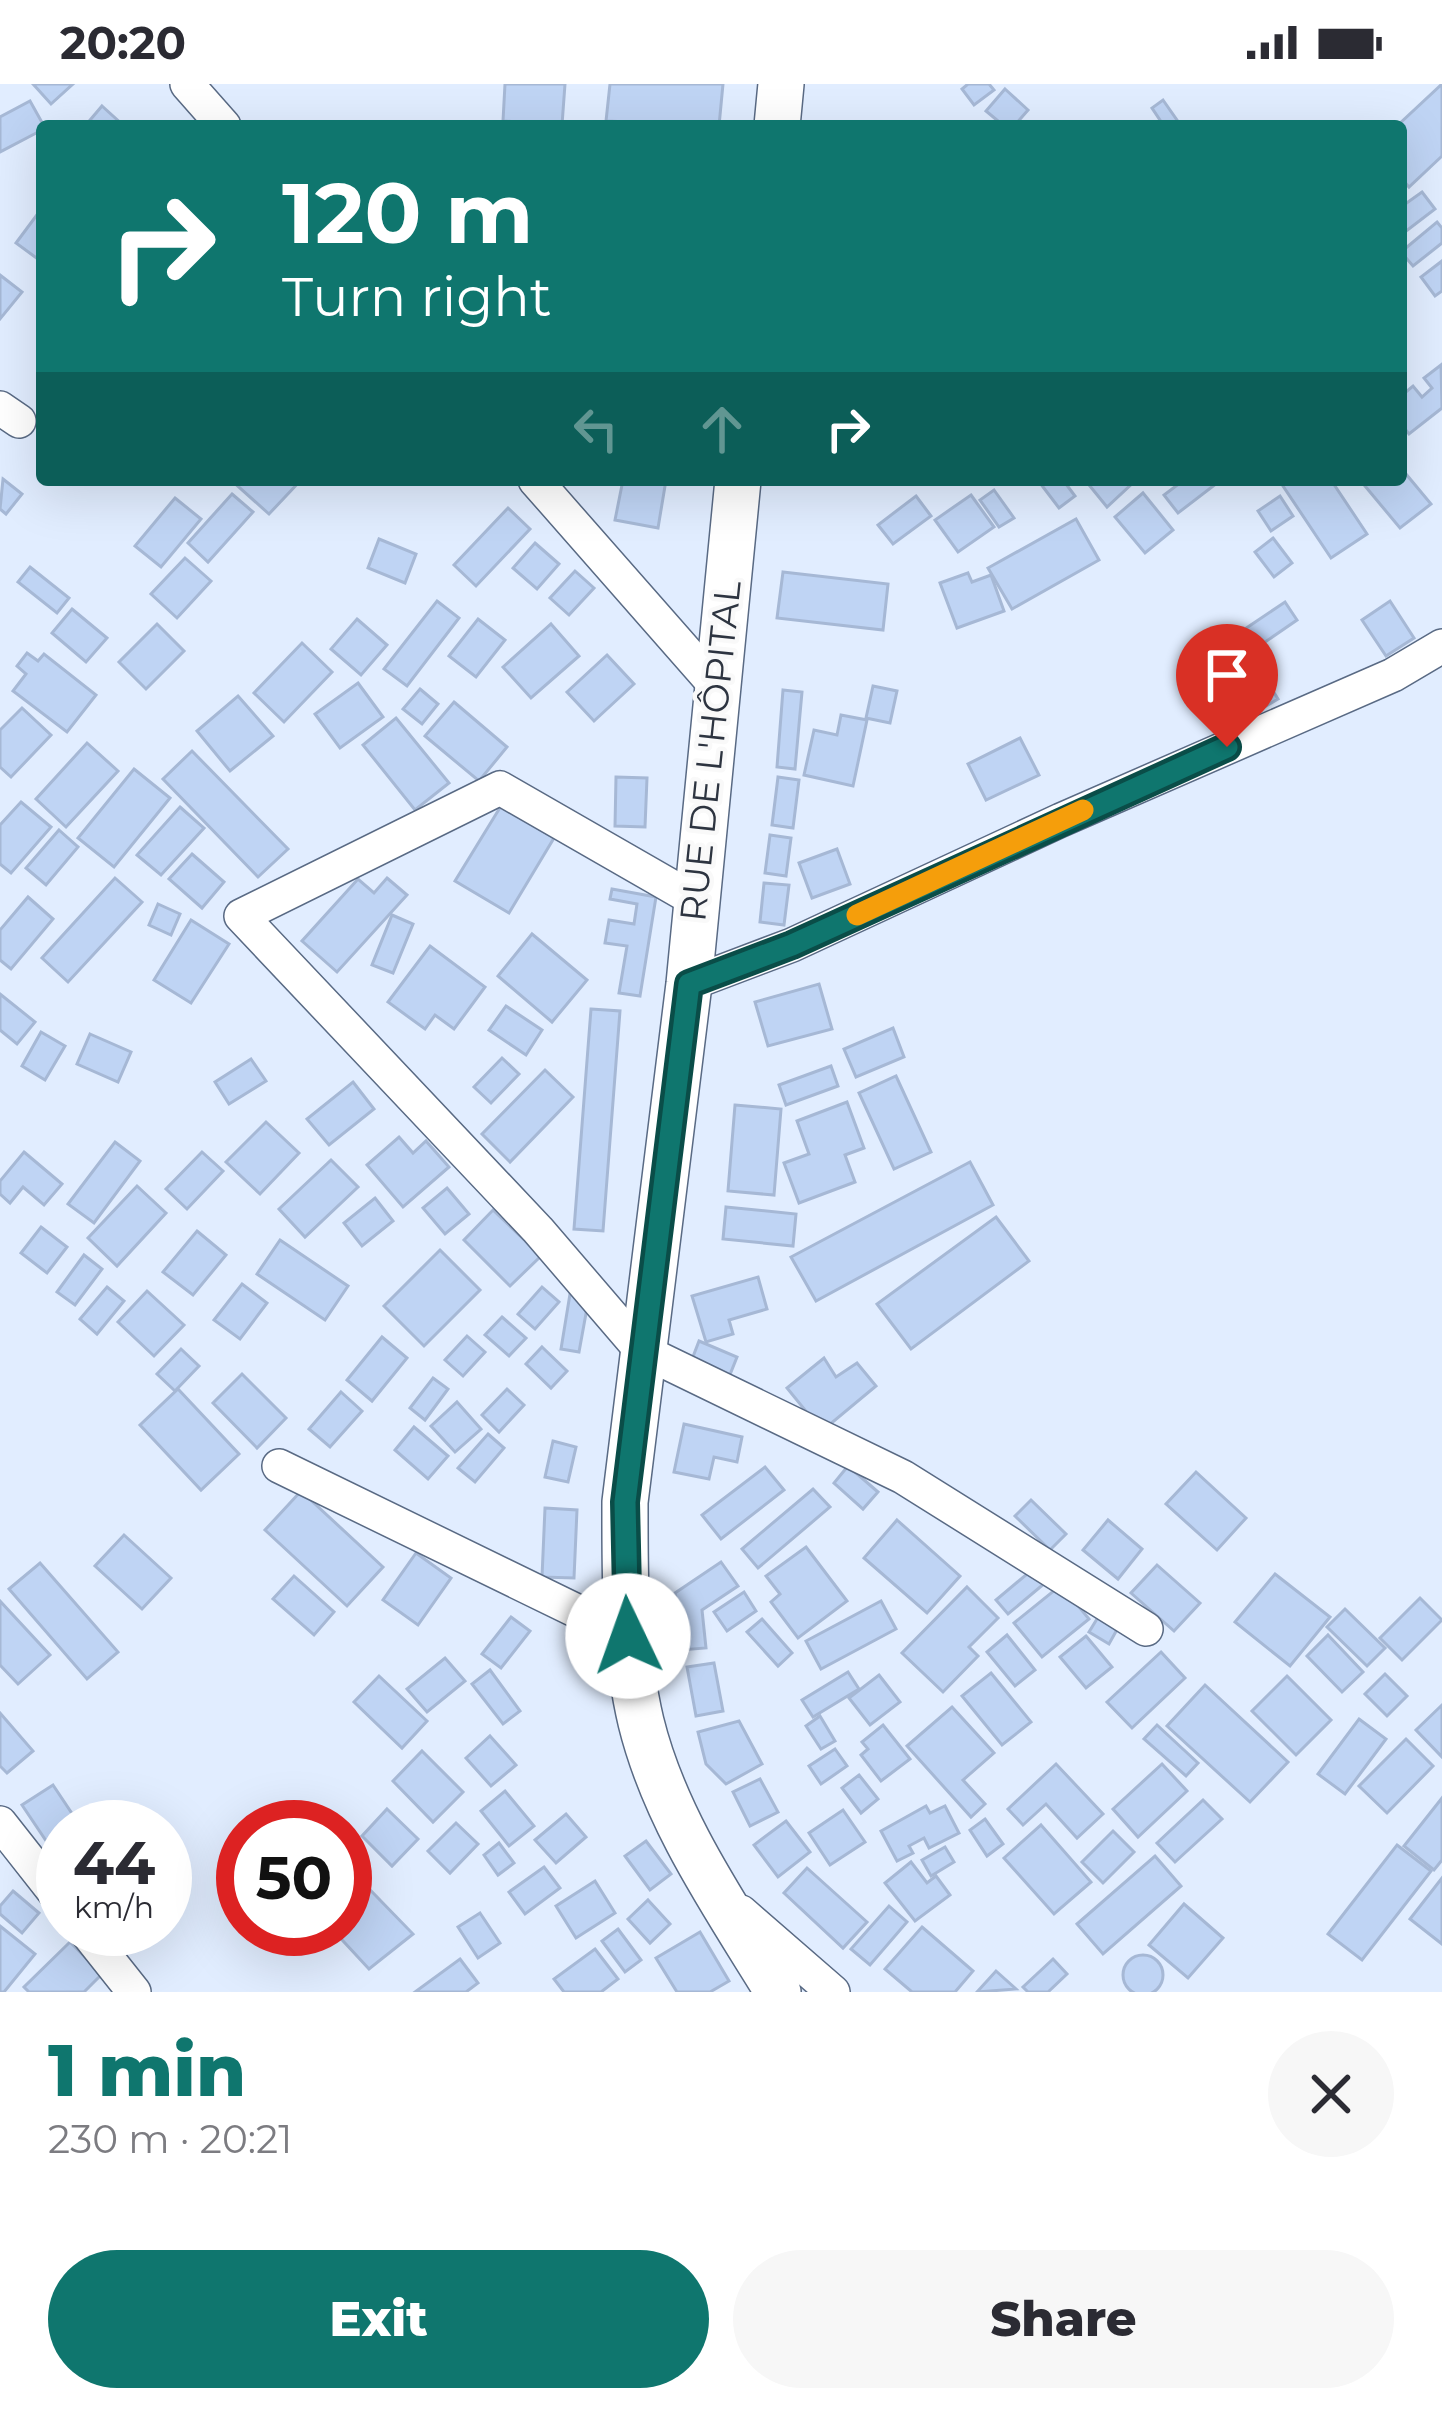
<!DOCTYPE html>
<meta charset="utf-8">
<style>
:root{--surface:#fff;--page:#f7f7f7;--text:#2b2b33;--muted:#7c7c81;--accent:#0f766e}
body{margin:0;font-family:Montserrat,sans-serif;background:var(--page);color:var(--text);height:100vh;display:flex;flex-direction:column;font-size:45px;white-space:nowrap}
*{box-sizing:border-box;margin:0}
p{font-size:39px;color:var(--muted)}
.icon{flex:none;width:66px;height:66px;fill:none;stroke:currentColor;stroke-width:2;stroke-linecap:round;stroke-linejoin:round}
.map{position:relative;height:1908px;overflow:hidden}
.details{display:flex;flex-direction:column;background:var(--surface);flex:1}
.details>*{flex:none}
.banner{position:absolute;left:36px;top:36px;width:1371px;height:366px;border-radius:12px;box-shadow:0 12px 48px #0002;background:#0f766e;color:#fff;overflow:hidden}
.speed{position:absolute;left:36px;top:1716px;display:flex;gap:24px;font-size:60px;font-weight:700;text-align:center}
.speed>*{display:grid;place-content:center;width:156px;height:156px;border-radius:50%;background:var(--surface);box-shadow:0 12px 48px #0002;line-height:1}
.speed small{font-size:30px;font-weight:400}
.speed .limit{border:18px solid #d22;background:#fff;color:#111}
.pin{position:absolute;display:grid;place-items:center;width:102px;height:102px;color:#fff;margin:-123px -51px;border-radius:50% 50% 50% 0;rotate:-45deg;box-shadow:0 0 12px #0007}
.pin .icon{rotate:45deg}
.me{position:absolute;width:132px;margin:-66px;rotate:357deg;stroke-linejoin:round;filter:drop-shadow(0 0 9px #0008)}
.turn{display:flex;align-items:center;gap:42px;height:252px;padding:0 48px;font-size:54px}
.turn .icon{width:156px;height:156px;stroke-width:2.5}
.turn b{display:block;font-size:84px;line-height:102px}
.lanes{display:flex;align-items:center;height:114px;padding:0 48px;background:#0003;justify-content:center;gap:60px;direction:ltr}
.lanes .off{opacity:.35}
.round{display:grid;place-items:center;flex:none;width:126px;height:126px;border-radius:63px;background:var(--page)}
.head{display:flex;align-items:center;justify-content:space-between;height:204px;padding:0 48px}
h1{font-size:72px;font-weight:800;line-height:90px;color:var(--accent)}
.action{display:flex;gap:24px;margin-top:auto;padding:24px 48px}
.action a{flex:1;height:138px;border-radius:72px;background:var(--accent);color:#fff;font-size:48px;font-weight:800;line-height:138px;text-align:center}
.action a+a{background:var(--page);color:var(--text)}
.status{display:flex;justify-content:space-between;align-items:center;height:84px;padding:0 60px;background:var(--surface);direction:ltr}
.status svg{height:33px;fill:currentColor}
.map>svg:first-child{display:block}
.building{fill:#bfd4f4;stroke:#a6b8d5;stroke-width:3}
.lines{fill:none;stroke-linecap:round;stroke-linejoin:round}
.minor-casing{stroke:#596a84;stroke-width:36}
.secondary-casing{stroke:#596a84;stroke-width:48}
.minor{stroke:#fff;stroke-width:33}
.secondary{stroke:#fff;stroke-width:45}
.route-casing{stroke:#0a4d48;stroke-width:30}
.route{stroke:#0f766e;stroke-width:21}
.slow{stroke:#f59e0b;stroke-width:21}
.labels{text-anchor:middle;stroke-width:9;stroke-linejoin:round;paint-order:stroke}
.street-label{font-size:36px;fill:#2d3440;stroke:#f9f9f9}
</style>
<div class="status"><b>20:20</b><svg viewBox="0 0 49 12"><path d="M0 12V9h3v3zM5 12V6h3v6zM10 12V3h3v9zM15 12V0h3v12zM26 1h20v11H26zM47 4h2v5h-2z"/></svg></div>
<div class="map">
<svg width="1442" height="1908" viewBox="0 0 1442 1908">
<rect width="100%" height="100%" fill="#e1edff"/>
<g class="building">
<polygon points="33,0 73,0 51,20"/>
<polygon points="505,0 565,0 562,41 503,37"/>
<polygon points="610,0 723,0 719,42 606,37"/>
<polygon points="968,0 989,0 994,6 974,21 962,5"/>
<polygon points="1442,0 1442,72 1409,103 1401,94 1401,42 1397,42"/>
<polygon points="1005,5 1028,26 1014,42 1004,42 986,27"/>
<polygon points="1163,16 1179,39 1175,42 1164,42 1152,24"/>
<polygon points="30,17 44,42 42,46 0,68 0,33"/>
<polygon points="102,22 124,42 85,42"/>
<polygon points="1422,108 1435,125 1401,151 1401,123"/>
<polygon points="42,124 42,178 16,159"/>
<polygon points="1437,138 1442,144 1442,159 1413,182 1401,168"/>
<polygon points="1442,177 1442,207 1435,212 1421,193"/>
<polygon points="0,191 22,208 0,235"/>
<polygon points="1441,281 1442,324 1409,350 1401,340 1401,312 1413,302 1422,313 1432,304 1424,294"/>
<polygon points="1401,384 1431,420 1400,444 1360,396 1401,396"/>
<polygon points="3,395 22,410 6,430 0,425"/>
<polygon points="231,396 301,396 269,430"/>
<polygon points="623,396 666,396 658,444 615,436"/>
<polygon points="1044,396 1063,396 1075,412 1059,424 1040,399"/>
<polygon points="1085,396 1136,396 1107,423"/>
<polygon points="1184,396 1221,396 1178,429 1164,411"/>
<polygon points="1279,396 1331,396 1367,450 1331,474"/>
<polygon points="994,406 1014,434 999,443 980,416"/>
<polygon points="1143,409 1173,446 1145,469 1115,433"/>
<polygon points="232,410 253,428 208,478 188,459"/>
<polygon points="971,411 994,443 958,468 935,436"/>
<polygon points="916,412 931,432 893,460 878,441"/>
<polygon points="1280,412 1293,432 1271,447 1258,427"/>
<polygon points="175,414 201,435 161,483 135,462"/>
<polygon points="508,424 530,445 476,502 454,481"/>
<polygon points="1076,435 1099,476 1012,525 988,484"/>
<polygon points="1273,454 1292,479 1274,493 1255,468"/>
<polygon points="379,455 416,470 405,499 368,484"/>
<polygon points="535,459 559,480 537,505 513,484"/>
<polygon points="185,474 211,497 177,534 151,510"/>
<polygon points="30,483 69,514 57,529 18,498"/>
<polygon points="575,487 594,504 569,531 550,514"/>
<polygon points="783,488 888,500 883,546 777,534"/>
<polygon points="968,489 972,498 991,491 1004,527 957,544 940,499"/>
<polygon points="437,517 459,534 407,602 384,585"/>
<polygon points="1390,517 1414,554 1386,572 1362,536"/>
<polygon points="1285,518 1297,536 1255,565 1242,547"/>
<polygon points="72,525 107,554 86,578 52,549"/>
<polygon points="357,535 387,561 361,591 331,565"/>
<polygon points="478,535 505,556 476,593 449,572"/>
<polygon points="157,540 184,567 146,605 119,578"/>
<polygon points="551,540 579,572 531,614 503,583"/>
<polygon points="302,559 332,588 284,638 254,609"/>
<polygon points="27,569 38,577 44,570 96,611 67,648 13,607 26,590 17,582"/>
<polygon points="607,571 634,600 594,637 567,608"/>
<polygon points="1252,573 1278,615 1229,644 1214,621 1240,605 1228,587"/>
<polygon points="358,599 383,633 340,664 315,630"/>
<polygon points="873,602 897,607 890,639 866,634"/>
<polygon points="420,605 438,620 422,640 403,625"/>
<polygon points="783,606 802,608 795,685 777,683"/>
<polygon points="238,612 273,652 230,687 197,647"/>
<polygon points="454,618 507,663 479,697 425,652"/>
<polygon points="22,624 51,651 11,693 0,683 0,646"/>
<polygon points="841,631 867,636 853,702 804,691 814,646 837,651"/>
<polygon points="396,634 449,699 415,726 363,661"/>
<polygon points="1020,654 1039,691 986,716 968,680"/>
<polygon points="87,659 118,687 66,743 36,715"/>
<polygon points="192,667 288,765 258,793 163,695"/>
<polygon points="134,685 170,714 114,783 78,754"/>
<polygon points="616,693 647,694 645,743 615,742"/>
<polygon points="778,693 799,696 793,744 772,741"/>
<polygon points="21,718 51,743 11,789 0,780 0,741"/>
<polygon points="501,722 554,754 509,829 455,797"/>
<polygon points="180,723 204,744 161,791 137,771"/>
<polygon points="59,746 78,763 46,801 26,784"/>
<polygon points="770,751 791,754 786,792 765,789"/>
<polygon points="837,765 850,800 812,814 799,779"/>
<polygon points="192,770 224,798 202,824 169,795"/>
<polygon points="115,794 142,818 68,898 42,874"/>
<polygon points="387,794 407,811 337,888 302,857 358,795 374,809"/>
<polygon points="764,799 789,801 784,841 760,838"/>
<polygon points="612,805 656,813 640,912 619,909 627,862 605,859 609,836 634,840 637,820 610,815"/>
<polygon points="28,813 53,835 11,885 0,876 0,846"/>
<polygon points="158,820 180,830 171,851 149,841"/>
<polygon points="392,831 413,840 393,889 372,881"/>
<polygon points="191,836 229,860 191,919 154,896"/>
<polygon points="532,850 587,896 552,938 498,892"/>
<polygon points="430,862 485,903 454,945 435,931 425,945 388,918"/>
<polygon points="819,900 832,945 768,962 755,918"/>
<polygon points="0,910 35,938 17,960 0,946"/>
<polygon points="506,922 542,946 526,971 489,946"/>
<polygon points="591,925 620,927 603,1147 574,1145"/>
<polygon points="893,944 904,973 856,993 844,965"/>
<polygon points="41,948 65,962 45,996 22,982"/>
<polygon points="90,950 131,968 118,998 77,980"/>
<polygon points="502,974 519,990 491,1019 474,1003"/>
<polygon points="251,975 266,997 229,1020 215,998"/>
<polygon points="831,982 838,1002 786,1021 779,1001"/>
<polygon points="545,986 573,1013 510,1078 482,1050"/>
<polygon points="896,992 931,1068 894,1085 859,1009"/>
<polygon points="353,998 374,1025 329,1061 307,1035"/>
<polygon points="847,1018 864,1064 845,1071 855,1098 799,1119 784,1079 809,1070 797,1037"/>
<polygon points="735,1021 781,1025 774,1111 728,1107"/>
<polygon points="266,1038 299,1069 260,1110 226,1078"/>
<polygon points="399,1053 413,1069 426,1057 449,1083 403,1123 367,1081"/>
<polygon points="115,1058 140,1077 94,1139 68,1120"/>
<polygon points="24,1068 62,1100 44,1121 23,1103 10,1119 0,1110 0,1097"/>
<polygon points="202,1068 223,1087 187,1125 166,1105"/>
<polygon points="331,1076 358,1103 305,1153 279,1125"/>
<polygon points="970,1078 993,1121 816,1217 791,1173"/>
<polygon points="137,1102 166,1129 117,1182 88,1154"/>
<polygon points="447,1104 469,1130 445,1150 423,1124"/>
<polygon points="375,1114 393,1137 362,1162 344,1139"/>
<polygon points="726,1123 796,1130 793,1162 723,1155"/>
<polygon points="493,1126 541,1172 510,1202 464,1156"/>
<polygon points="996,1133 1029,1177 911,1265 877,1220"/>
<polygon points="41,1143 67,1163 47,1189 21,1169"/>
<polygon points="197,1147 226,1171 193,1211 163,1188"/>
<polygon points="280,1156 348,1202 325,1236 257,1190"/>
<polygon points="440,1166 480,1206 424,1262 384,1222"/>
<polygon points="84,1171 102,1185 75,1221 57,1208"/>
<polygon points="758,1193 767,1225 729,1236 733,1250 706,1258 692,1212"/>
<polygon points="242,1200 267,1219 240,1255 214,1236"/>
<polygon points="107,1203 124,1217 97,1250 80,1235"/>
<polygon points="542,1203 559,1218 535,1245 518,1230"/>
<polygon points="147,1207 184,1241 154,1272 118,1238"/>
<polygon points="570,1210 589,1213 579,1268 561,1265"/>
<polygon points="502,1233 526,1254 509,1272 485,1251"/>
<polygon points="467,1252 485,1268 463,1292 445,1276"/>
<polygon points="382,1253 407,1274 372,1317 347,1296"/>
<polygon points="699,1257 737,1273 729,1293 691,1278"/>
<polygon points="542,1263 567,1287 551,1304 526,1280"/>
<polygon points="181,1265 199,1282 175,1307 157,1290"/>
<polygon points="824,1274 836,1293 857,1279 876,1302 822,1347 787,1304"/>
<polygon points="242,1290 286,1334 257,1364 213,1319"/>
<polygon points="433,1294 448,1305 425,1336 410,1324"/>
<polygon points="178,1305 239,1370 201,1406 140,1341"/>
<polygon points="507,1305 524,1321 499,1348 482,1331"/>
<polygon points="341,1308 362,1327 330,1363 309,1345"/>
<polygon points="457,1318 481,1345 455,1368 431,1342"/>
<polygon points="684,1340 742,1353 737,1378 714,1373 709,1395 674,1388"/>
<polygon points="414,1343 448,1372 428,1395 395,1366"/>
<polygon points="488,1350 504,1364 475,1398 458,1384"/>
<polygon points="553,1357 576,1363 568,1398 545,1393"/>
<polygon points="848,1382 878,1408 863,1425 834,1399"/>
<polygon points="765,1383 784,1406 721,1455 702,1431"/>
<polygon points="1196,1388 1246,1434 1217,1466 1166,1420"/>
<polygon points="813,1405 830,1423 758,1484 742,1465"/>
<polygon points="301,1407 383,1483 347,1522 265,1446"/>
<polygon points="1031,1416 1066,1450 1050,1466 1015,1432"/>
<polygon points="545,1424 577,1426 574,1494 542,1493"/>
<polygon points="897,1436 960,1492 927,1529 864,1474"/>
<polygon points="1108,1436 1142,1465 1118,1495 1083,1466"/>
<polygon points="124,1451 171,1494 142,1525 95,1482"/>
<polygon points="806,1463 847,1517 798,1554 771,1518 780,1510 766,1492"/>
<polygon points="416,1469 451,1494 418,1541 383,1516"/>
<polygon points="721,1478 738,1502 702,1526 706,1564 681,1566 675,1509"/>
<polygon points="40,1479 118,1568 87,1595 9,1505"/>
<polygon points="1157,1481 1200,1519 1174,1547 1131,1509"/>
<polygon points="1033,1485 1045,1499 1008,1530 996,1516"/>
<polygon points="1275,1490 1330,1533 1290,1582 1235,1538"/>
<polygon points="294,1492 334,1528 314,1551 273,1515"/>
<polygon points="1061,1501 1089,1535 1042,1573 1014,1539"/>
<polygon points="967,1503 998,1534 969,1563 978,1572 943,1608 902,1569"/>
<polygon points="744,1508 756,1527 727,1547 714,1528"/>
<polygon points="1420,1514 1442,1536 1402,1576 1380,1554"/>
<polygon points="0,1517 50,1571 18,1600 0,1581"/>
<polygon points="881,1517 896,1545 821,1585 806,1557"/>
<polygon points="1345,1525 1385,1564 1367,1582 1327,1543"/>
<polygon points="1100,1530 1119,1542 1109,1560 1089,1548"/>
<polygon points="511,1533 530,1547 501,1584 482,1570"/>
<polygon points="762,1535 792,1569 778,1582 747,1548"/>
<polygon points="1007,1551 1035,1586 1015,1602 987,1568"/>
<polygon points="1328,1551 1363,1588 1342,1608 1307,1572"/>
<polygon points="1086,1552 1112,1583 1086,1604 1060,1573"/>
<polygon points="1161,1568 1185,1594 1132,1644 1107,1618"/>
<polygon points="445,1574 465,1597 427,1628 407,1605"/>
<polygon points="714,1579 723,1627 696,1632 687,1583"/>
<polygon points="490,1586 520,1627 503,1640 472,1600"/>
<polygon points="848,1588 859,1605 813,1633 802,1616"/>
<polygon points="991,1589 1031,1638 1002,1661 962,1612"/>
<polygon points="1385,1590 1407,1612 1387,1632 1365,1610"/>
<polygon points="879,1591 900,1618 870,1641 849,1614"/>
<polygon points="379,1592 427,1637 402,1664 354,1618"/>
<polygon points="1287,1592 1331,1636 1296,1671 1252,1627"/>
<polygon points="1205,1601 1288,1678 1250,1718 1167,1642"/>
<polygon points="1442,1621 1442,1673 1416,1646"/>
<polygon points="952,1623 994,1669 963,1696 985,1720 971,1733 907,1662"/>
<polygon points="0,1629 33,1667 7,1689 0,1682"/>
<polygon points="820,1632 835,1657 821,1665 806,1642"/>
<polygon points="1359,1635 1386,1655 1345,1710 1318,1690"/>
<polygon points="739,1637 762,1680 726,1700 706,1680 698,1648"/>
<polygon points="883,1641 910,1675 881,1697 861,1671 868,1665 862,1658"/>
<polygon points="1157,1641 1198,1679 1186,1692 1144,1655"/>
<polygon points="490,1652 516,1681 491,1702 466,1674"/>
<polygon points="1406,1655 1433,1682 1387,1729 1359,1702"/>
<polygon points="835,1665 847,1682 821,1700 809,1682"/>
<polygon points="422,1667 463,1708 433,1738 393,1697"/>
<polygon points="1056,1680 1103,1730 1077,1754 1046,1720 1023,1741 1008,1725"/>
<polygon points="1162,1680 1187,1707 1138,1753 1113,1725"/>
<polygon points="859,1691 878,1715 861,1729 842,1704"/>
<polygon points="760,1695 778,1728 750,1742 733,1708"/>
<polygon points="53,1701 81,1743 63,1743 63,1782 22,1721"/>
<polygon points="505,1707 534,1742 509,1762 481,1727"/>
<polygon points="1442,1714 1442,1776 1434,1786 1404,1762"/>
<polygon points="1203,1716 1222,1735 1175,1778 1157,1759"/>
<polygon points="926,1722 930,1729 945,1722 959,1749 929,1764 924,1754 909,1762 913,1769 897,1777 881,1747"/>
<polygon points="387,1725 418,1755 392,1782 362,1752"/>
<polygon points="843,1726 865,1758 830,1781 809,1749"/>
<polygon points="566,1730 586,1753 556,1779 535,1756"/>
<polygon points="985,1735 1003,1760 987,1772 970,1746"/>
<polygon points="786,1737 810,1768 778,1793 754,1761"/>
<polygon points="456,1739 478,1760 450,1789 428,1767"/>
<polygon points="1041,1741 1091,1798 1054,1830 1004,1774"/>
<polygon points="1113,1747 1134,1768 1103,1799 1082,1778"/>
<polygon points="646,1757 671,1790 650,1806 625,1772"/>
<polygon points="499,1759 514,1779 498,1791 484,1771"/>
<polygon points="1397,1761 1431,1787 1362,1876 1328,1850"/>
<polygon points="945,1763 954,1778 931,1792 922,1776"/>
<polygon points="1155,1772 1181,1802 1103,1870 1077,1840"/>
<polygon points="911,1778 927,1799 936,1792 950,1811 915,1837 885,1799"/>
<polygon points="345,1780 413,1850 369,1885 332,1845 345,1845"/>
<polygon points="544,1783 560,1804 525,1830 509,1808"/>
<polygon points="807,1784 867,1838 843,1864 784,1809"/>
<polygon points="1442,1794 1442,1860 1410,1835"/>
<polygon points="595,1797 615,1829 576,1854 556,1822"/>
<polygon points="13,1807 39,1829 22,1849 0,1830 0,1822"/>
<polygon points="648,1816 670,1840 650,1859 628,1835"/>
<polygon points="1184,1820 1223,1854 1188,1894 1149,1861"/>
<polygon points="889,1822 907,1838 870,1881 851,1865"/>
<polygon points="480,1829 500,1859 478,1874 458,1843"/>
<polygon points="0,1842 35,1870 4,1908 0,1908"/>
<polygon points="922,1843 973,1887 955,1908 912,1908 885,1885"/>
<polygon points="618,1845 641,1876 625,1888 602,1857"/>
<polygon points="700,1848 729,1897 710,1908 677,1908 656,1874"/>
<polygon points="70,1858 102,1890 84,1908 29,1908 24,1903"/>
<polygon points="595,1865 618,1895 601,1908 564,1908 554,1895"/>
<circle cx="1143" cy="1891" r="20"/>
<polygon points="460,1875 478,1899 466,1908 415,1908"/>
<polygon points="1053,1875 1067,1890 1048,1908 1028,1908 1023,1903"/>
<polygon points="996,1887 1016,1905 977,1908"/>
</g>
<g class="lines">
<g class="minor-casing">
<g id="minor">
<polyline points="187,0 224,42"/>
<polyline points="0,324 19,337"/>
<polyline points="535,396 716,602"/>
<polyline points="695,816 500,704 241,832 538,1146 641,1266 903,1393 1146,1545"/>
<polyline points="689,900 792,861 1061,736 1393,591 1442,562"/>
<polyline points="279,1382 628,1552"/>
<polyline points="0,1739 63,1819"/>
<polyline points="741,1828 833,1908"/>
<polyline points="84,1845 134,1908"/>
</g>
</g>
<g class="secondary-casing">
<g id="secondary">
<polyline points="777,42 781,0"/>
<path d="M738,396L689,900L625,1418C625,1491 624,1567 641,1638C665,1736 726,1823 778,1908"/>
</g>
</g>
<use href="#minor" class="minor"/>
<use href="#secondary" class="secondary"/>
</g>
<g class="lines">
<g class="route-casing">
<polyline id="route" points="628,1552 625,1418 689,900 792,861 1227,663"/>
</g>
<use href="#route" class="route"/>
<polyline class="slow" points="857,831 1083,726"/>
</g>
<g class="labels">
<g class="street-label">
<text transform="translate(710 667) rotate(-84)" y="13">RUE DE L'HÔPITAL</text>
</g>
</g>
</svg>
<div class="speed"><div>44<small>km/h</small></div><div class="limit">50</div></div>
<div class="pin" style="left:1227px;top:663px;background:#d93025"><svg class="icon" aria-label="arrive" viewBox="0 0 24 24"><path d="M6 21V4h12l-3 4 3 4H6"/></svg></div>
<svg class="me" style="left:628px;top:1552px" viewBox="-20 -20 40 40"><circle r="19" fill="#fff"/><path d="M0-13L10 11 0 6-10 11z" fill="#0f766e"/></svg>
<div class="banner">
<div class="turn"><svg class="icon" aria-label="right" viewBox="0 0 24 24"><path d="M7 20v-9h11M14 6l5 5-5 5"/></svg><div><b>120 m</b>Turn right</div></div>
<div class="lanes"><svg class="icon off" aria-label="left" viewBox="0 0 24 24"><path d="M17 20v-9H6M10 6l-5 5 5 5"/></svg><svg class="icon off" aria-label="ahead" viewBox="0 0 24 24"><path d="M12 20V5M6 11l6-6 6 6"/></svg><svg class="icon" aria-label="right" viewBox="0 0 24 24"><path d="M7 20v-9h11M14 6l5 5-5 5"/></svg></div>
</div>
</div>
<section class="details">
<div class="head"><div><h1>1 min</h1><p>230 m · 20:21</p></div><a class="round"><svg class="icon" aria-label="close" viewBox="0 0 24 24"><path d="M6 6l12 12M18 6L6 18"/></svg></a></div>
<div class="action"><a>Exit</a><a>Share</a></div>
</section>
